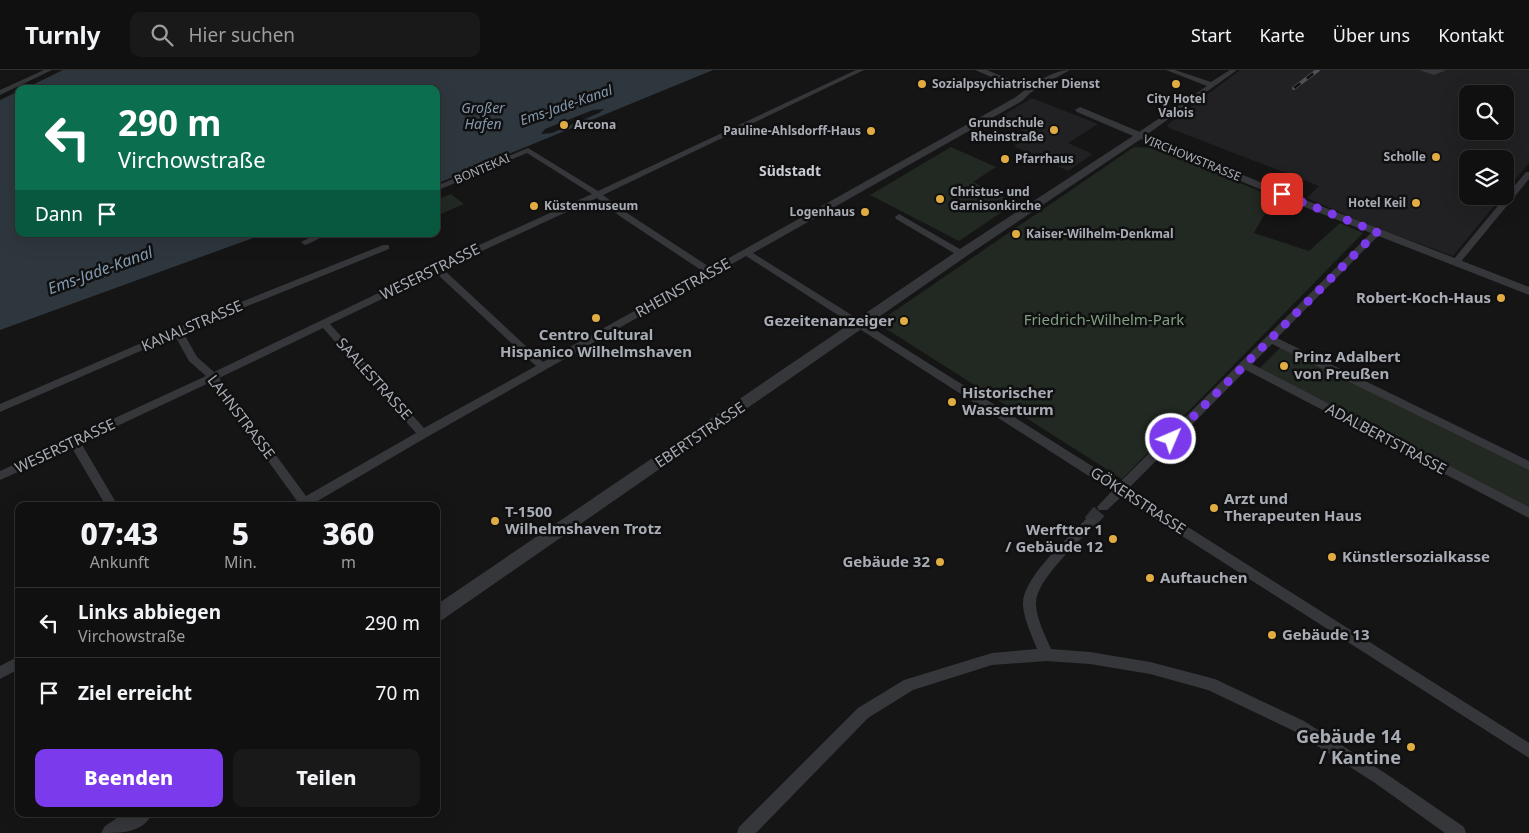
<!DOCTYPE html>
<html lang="de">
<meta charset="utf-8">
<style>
:root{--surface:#101010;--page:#191919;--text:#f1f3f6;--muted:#9c9d9f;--line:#303030;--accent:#7c3aed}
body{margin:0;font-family:"Noto Sans",sans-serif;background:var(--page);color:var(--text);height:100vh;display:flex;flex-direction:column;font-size:19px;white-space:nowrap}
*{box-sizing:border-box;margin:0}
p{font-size:16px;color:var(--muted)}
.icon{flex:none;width:28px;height:28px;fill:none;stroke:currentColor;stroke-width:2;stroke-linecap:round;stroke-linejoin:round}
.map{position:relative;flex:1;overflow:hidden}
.drawer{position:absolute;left:15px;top:432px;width:425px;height:315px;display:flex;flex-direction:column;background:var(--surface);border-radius:10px;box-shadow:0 5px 20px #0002,0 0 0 1px var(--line)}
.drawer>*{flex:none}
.hud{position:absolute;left:15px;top:15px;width:425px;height:152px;border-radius:10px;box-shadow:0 5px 20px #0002,0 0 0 1px var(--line);background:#0b6e4f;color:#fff;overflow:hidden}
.tools{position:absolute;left:1459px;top:15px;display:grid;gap:10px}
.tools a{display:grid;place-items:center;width:55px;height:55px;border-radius:10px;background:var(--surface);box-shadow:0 5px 20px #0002,0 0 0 1px var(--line);font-size:25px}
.pin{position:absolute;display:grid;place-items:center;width:42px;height:42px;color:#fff;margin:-21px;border-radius:10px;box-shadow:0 2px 8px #0006}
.me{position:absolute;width:55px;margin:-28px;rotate:45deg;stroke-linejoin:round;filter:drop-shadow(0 0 4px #0008)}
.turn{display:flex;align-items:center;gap:18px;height:105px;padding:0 20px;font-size:22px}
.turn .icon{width:65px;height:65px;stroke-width:2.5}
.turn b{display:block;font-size:35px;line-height:42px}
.then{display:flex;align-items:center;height:48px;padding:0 20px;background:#0003;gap:10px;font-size:19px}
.eta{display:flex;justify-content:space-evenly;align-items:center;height:85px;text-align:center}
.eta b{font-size:30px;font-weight:800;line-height:35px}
.cta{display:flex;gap:10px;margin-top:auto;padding:10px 20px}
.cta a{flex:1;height:58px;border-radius:10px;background:var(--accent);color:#fff;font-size:20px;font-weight:800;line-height:58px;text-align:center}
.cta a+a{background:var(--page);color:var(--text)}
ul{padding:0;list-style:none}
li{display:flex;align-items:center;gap:15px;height:70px;padding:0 20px;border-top:1px solid var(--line)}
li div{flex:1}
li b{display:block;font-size:19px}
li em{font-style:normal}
header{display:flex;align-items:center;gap:30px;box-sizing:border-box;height:70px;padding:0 25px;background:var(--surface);border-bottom:1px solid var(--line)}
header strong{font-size:24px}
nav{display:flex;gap:28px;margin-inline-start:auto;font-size:18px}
.search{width:350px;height:45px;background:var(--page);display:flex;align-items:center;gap:12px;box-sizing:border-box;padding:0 18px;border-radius:10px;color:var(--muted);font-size:19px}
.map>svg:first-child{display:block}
.built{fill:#212123;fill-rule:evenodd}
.green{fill:#212922}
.water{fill:#2f373e;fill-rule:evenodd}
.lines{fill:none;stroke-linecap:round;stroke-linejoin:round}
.minor-tunnel{stroke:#323336;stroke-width:14;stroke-dasharray:14 7;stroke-linecap:butt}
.minor{fill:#36373b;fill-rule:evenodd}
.tertiary{fill:#36373b;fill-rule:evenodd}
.rail-casing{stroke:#4f5156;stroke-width:4}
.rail{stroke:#101011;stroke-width:2.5;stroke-dasharray:8;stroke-linecap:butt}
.route{stroke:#7c3aed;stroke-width:9;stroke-dasharray:0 16.2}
.poi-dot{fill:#e1ad42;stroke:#101011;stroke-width:2}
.labels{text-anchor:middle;stroke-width:5;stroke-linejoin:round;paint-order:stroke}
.far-poi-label{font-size:12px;font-weight:bold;fill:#a8acb5;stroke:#101011;text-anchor:start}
.far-street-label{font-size:12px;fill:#a8acb5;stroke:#101011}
.far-water-label{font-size:14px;font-style:italic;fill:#8298ad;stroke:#101011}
.far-neighbourhood-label{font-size:14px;font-weight:bold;fill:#c8cbd2;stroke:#101011}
.street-label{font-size:15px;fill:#a8acb5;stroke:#101011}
.poi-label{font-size:15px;font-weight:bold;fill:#a8acb5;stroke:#101011;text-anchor:start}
.park-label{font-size:15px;fill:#809f83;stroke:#101011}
.water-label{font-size:16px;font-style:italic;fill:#8298ad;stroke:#101011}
.near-poi-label{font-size:18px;font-weight:bold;fill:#a8acb5;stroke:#101011;text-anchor:end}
</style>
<header>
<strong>Turnly</strong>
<div class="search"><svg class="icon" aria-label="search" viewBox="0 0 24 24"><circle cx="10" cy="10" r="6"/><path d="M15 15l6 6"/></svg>Hier suchen</div>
<nav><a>Start</a><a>Karte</a><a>Über uns</a><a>Kontakt</a></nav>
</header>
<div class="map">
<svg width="1529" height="763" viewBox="0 0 1529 763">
<rect width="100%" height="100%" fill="#151516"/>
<g class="built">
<path d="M1240,0H1529V93L1505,122V89H1468V126H1502L1453,186L1374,157L1307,128L1319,116L1169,58L1167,55ZM1468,24H1505V61H1468Z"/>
<polygon points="1032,28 1098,54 1068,73 1093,84 1068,101 1014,76 1032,65 996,49"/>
</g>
<g class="green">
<polygon points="951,77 996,97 973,112 1015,133 959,171 870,125"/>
<polygon points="1134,77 1155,78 1274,127 1254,163 1309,181 1340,153 1363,163 1122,409 877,253"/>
<polygon points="451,124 464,134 436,146 436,130"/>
<polygon points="1281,277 1529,399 1529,439 1259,299"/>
</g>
<g class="water">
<path d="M63,0H713L436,114V19H24ZM604,39L599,43L552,63L541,64L545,59L593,40Z"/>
<polygon points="19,21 19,164 264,164 0,260 0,30"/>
</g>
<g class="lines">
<polyline class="minor-tunnel" points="1090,452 1103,437"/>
<g class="minor">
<polygon points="44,0 52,0 0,25 0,20"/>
<path d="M856,0H864L603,125L627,143L711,198L1016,27C1030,16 1052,0 1070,0L1032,21L1022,31L753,183L1119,413L1374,160H1380V164L1277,268L1529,391V400L1272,274L1252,294L1529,437V448L1246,300L1128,419L1529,673V688L1121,427L1107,440H1099L1097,437L1112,421L746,186L427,367L309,436H293L297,431L211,312L81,373L118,436H106L72,378L0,410V401L206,306L189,291L175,266L0,342V334L174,259L383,175H389V179L183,262L197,287L214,302L466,181L592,124L527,83L436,121V116L528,78L598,121ZM597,128L621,147L704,202L543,292L443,199ZM436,203L536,296L424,358L330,254ZM323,258L416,363L306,426L219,308Z"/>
<polygon points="1166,0 1175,0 1211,12 1230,0 1237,0 1142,68 1136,68 1136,64 1207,16"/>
<polygon points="1419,0 1446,0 1434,5"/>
<polygon points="1526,102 1529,102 1529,109 1459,194 1453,194 1453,190"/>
<polygon points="1280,110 1287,112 1276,123 1270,123 1270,119"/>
<polygon points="899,144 965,182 966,184 965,186 959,186 896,149 895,147"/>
<polygon points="317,164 328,164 308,174 305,175 301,172"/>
<path d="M1090,447L1094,449L1096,452L1094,455C1079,472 1034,511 1036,535C1037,550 1045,565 1051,579L1090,582L1150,592L1215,609L1304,651L1385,703L1464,757L1466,763H1445L1375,713L1294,661L1208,620L1150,604L1090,594L1046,591L992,595L913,620L868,648L756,763H737L739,757L858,638L904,610L992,583L1037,579C1032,566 1024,550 1023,535C1021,509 1069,467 1086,449Z"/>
<polygon points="19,586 19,599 0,609 0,596"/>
</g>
<g class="tertiary">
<polygon points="975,0 987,0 1035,20 1030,23 1027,22"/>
<polygon points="1080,37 1277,119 1529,217 1529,225 1269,123 1141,69 971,183 442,550 436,553 436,535 963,177 1133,66 1077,42 1075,40"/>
<path d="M123,744H152C143,763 121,763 101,763L105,756Z"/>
</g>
<g class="rail-casing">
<polyline id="rail" points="1294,18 1318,0"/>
</g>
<use href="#rail" class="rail"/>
</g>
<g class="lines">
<polyline class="route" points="1171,369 1377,162 1282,124"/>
</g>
<g class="poi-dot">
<circle cx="922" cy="14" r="5"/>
<circle cx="1176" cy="14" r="5"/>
<circle cx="564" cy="55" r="5"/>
<circle cx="1054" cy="60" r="5"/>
<circle cx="871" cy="61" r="5"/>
<circle cx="1436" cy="87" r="5"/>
<circle cx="1005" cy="89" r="5"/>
<circle cx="940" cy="129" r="5"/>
<circle cx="1416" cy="133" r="5"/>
<circle cx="534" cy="136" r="5"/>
<circle cx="865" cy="142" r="5"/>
<circle cx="1016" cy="164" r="5"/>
<circle cx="1501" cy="228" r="5"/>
<circle cx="596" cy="248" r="5"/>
<circle cx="904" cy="251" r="5"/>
<circle cx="1284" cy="296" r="5"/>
<circle cx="952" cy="332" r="5"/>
<circle cx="1214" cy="438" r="5"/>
<circle cx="495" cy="451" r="5"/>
<circle cx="1113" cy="469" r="5"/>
<circle cx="1332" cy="487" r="5"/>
<circle cx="940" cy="492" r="5"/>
<circle cx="1150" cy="508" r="5"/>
<circle cx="1272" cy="565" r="5"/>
<circle cx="1411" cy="677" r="5"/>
</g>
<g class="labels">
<g class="far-poi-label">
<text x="932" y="18">Sozialpsychiatrischer Dienst</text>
<text x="1176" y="33" text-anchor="middle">City Hotel<tspan x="1176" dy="14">Valois</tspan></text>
<text x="1044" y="57" text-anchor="end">Grundschule<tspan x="1044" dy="14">Rheinstraße</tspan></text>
<text x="574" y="59">Arcona</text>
<text x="861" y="65" text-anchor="end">Pauline-Ahlsdorff-Haus</text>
<text x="1426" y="91" text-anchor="end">Scholle</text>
<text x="1015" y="93">Pfarrhaus</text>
<text x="950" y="126">Christus- und<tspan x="950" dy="14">Garnisonkirche</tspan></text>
<text x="1406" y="137" text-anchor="end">Hotel Keil</text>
<text x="544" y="140">Küstenmuseum</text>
<text x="855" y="146" text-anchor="end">Logenhaus</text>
<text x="1026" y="168">Kaiser-Wilhelm-Denkmal</text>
</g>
<g class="far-street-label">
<text transform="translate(1192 88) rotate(22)" y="4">VIRCHOWSTRASSE</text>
<text transform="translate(482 99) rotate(-23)" y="4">BONTEKAI</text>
</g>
<g class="far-water-label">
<text transform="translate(566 35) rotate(-19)" y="5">Ems-Jade-Kanal</text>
<text x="483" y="43">Großer<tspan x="483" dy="16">Hafen</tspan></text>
</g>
<g class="far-neighbourhood-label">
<text x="790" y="106">Südstadt</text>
</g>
<g class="street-label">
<text transform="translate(430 202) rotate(-26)" y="5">WESERSTRASSE</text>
<text transform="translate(683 218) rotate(-29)" y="5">RHEINSTRASSE</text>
<text transform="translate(192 256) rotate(-23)" y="5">KANALSTRASSE</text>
<text transform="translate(374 309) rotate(48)" y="5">SAALESTRASSE</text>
<text transform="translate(241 347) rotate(53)" y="5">LAHNSTRASSE</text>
<text transform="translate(700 365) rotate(-34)" y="5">EBERTSTRASSE</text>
<text transform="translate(1386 369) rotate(28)" y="5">ADALBERTSTRASSE</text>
<text transform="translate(65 376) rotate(-25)" y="5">WESERSTRASSE</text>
<text transform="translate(1138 431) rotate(33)" y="5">GÖKERSTRASSE</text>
</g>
<g class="poi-label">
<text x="1491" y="233" text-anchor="end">Robert-Koch-Haus</text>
<text x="894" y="256" text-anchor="end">Gezeitenanzeiger</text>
<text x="596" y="270" text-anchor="middle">Centro Cultural<tspan x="596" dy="17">Hispanico Wilhelmshaven</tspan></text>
<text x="1294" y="292">Prinz Adalbert<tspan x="1294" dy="17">von Preußen</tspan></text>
<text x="962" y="328">Historischer<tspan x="962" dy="17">Wasserturm</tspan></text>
<text x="1224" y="434">Arzt und<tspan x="1224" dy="17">Therapeuten Haus</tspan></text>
<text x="505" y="447">T-1500<tspan x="505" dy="17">Wilhelmshaven Trotz</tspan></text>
<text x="1103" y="465" text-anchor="end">Werfttor 1<tspan x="1103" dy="17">/ Gebäude 12</tspan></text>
<text x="1342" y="492">Künstlersozialkasse</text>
<text x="930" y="497" text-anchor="end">Gebäude 32</text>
<text x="1160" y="513">Auftauchen</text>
<text x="1282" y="570">Gebäude 13</text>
</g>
<g class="park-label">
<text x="1104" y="255">Friedrich-Wilhelm-Park</text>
</g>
<g class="water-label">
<text transform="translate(100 200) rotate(-20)" y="6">Ems-Jade-Kanal</text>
</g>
<g class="near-poi-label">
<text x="1401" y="673">Gebäude 14<tspan x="1401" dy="21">/ Kantine</tspan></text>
</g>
</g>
</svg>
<div class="tools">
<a><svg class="icon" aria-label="search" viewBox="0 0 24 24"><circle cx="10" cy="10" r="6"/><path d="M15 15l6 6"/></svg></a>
<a><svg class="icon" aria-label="layers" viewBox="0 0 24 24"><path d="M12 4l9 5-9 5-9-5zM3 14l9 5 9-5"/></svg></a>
</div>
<div class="pin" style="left:1282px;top:124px;background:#d93025"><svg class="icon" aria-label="arrive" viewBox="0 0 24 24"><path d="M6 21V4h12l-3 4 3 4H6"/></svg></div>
<svg class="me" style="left:1171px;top:369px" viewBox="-20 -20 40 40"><circle r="17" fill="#7c3aed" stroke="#fff" stroke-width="3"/><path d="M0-11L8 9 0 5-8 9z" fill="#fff"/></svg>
<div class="hud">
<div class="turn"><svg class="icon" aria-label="left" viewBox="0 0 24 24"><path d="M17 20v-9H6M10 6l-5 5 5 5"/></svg><div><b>290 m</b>Virchowstraße</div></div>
<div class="then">Dann<svg class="icon" aria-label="arrive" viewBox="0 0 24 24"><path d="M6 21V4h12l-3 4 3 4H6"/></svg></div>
</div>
<section class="drawer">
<div class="eta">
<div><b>07:43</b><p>Ankunft</p></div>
<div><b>5</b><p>Min.</p></div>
<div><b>360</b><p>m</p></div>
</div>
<ul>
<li><svg class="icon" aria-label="left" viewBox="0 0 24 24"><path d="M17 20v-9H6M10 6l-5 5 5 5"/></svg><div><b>Links abbiegen</b><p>Virchowstraße</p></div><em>290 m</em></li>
<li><svg class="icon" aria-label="arrive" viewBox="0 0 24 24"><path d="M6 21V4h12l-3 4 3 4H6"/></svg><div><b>Ziel erreicht</b></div><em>70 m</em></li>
</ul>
<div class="cta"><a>Beenden</a><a>Teilen</a></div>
</section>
</div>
